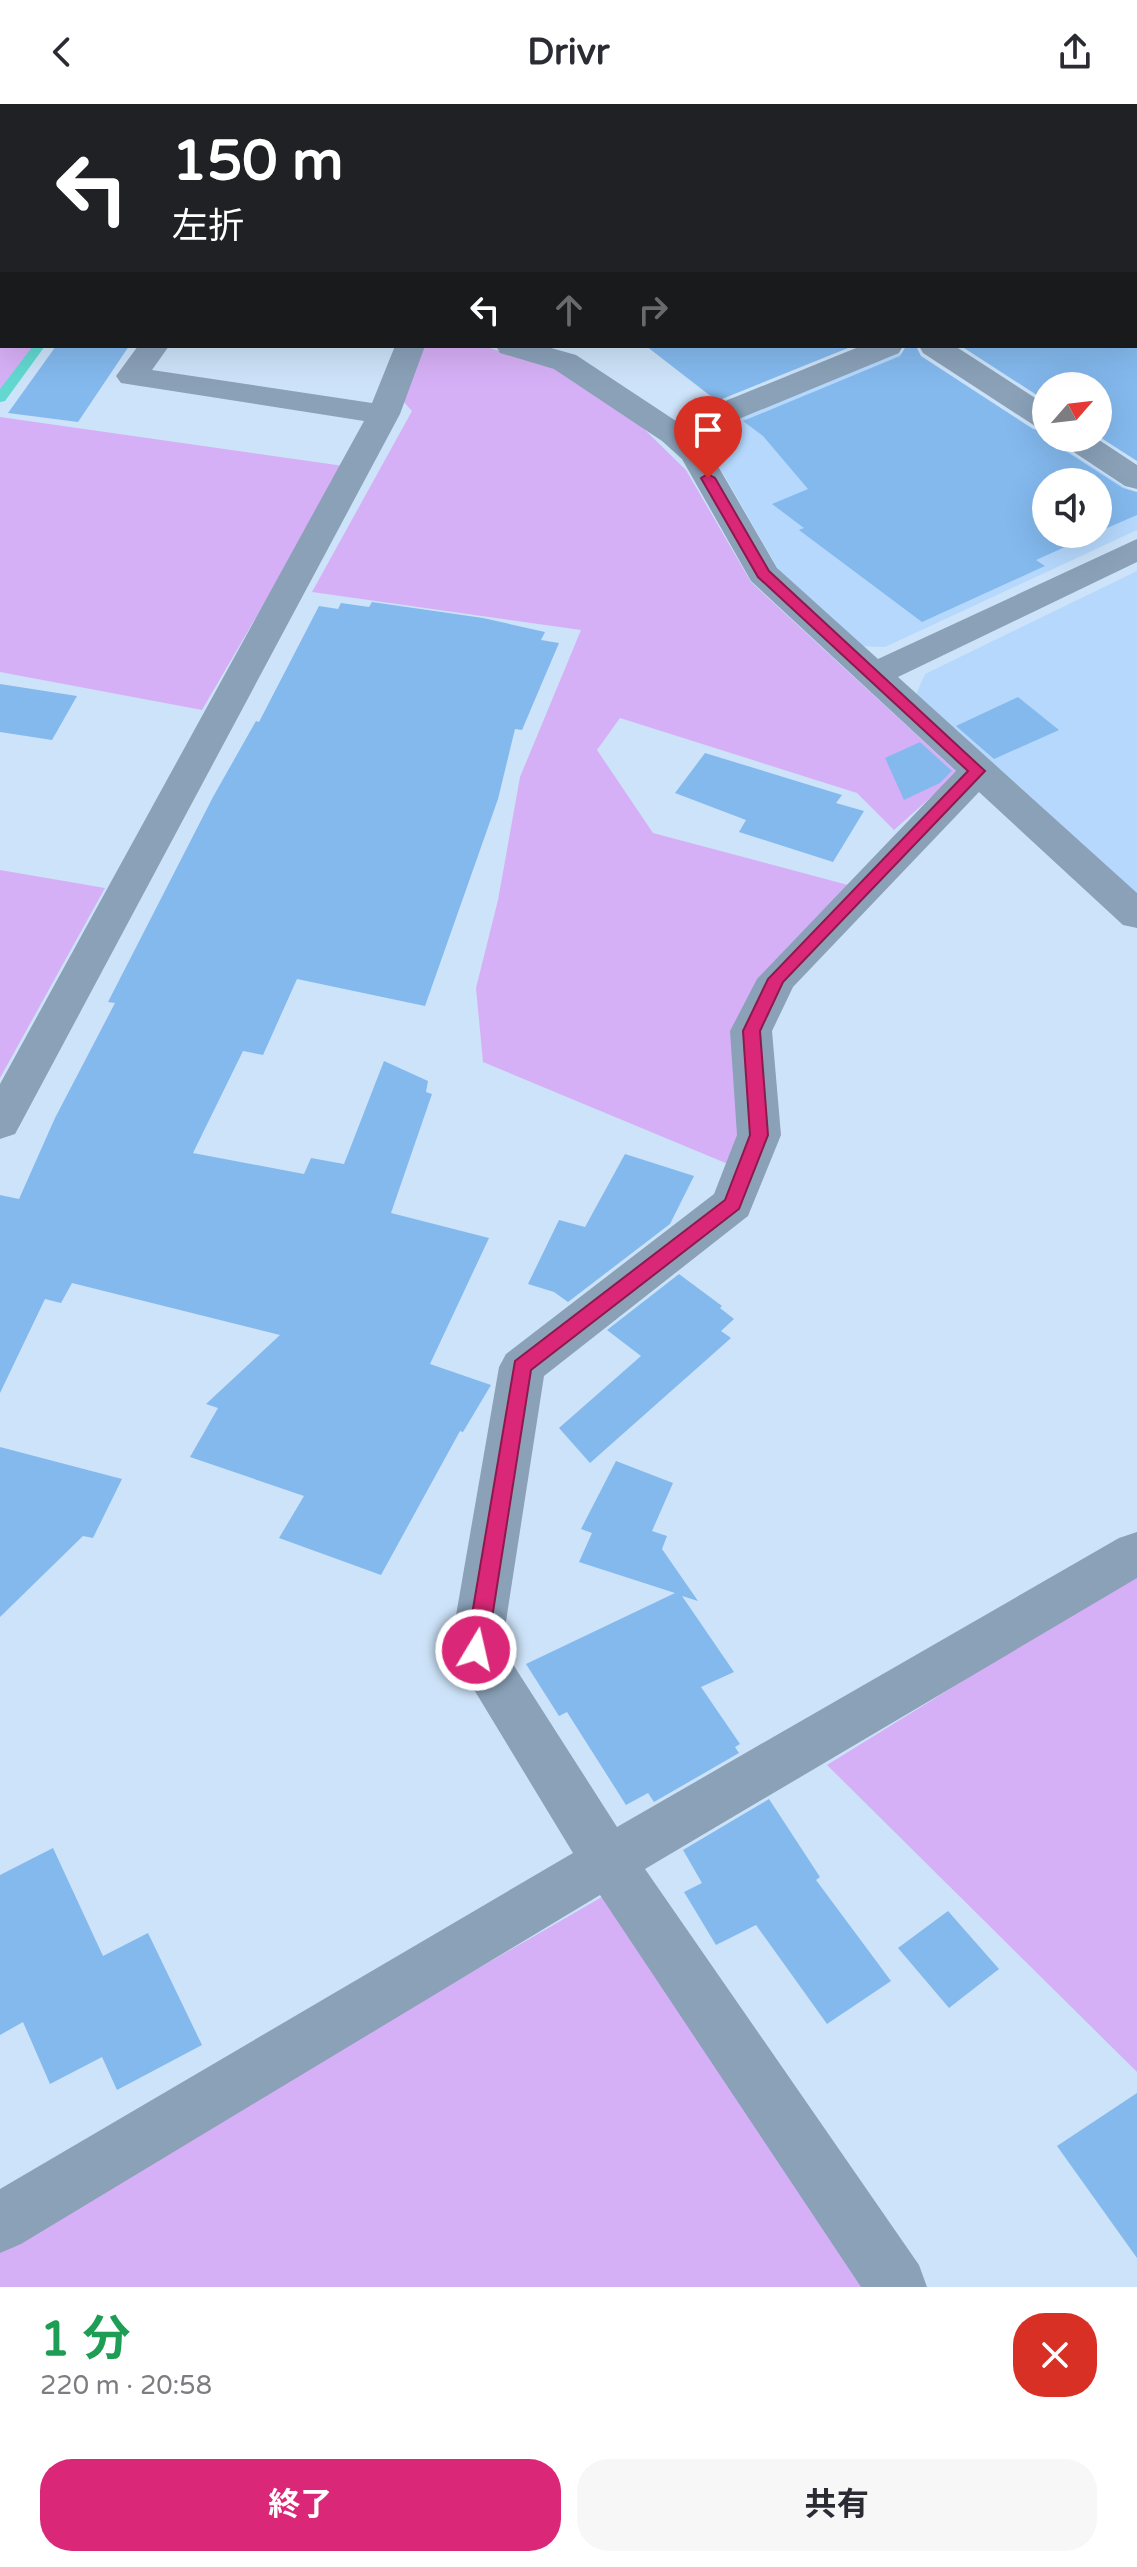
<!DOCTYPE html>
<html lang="ja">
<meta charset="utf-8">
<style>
:root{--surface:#fff;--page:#f7f7f7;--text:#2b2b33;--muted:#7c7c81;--accent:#db2777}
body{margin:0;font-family:"Varela Round","Noto Sans JP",sans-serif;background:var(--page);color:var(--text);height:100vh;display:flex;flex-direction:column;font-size:30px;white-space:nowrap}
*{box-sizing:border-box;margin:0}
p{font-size:26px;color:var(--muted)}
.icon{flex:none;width:44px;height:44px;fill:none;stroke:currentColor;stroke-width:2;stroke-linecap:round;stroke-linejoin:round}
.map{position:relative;height:2183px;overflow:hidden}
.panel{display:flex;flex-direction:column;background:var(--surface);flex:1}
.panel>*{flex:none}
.top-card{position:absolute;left:0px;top:0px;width:1138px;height:244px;box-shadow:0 8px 32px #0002;background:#202124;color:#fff;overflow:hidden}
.needle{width:52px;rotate:62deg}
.fabs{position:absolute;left:1032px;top:268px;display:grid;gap:16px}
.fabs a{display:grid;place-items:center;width:80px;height:80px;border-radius:50%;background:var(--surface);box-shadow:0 8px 32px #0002;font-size:40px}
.pin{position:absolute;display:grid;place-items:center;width:68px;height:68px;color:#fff;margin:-82px -34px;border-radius:50% 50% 50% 0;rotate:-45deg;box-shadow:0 0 8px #0007}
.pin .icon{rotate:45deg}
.me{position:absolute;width:88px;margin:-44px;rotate:9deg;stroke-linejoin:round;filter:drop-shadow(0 0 6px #0008)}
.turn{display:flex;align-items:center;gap:28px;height:168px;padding:0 40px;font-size:36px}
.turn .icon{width:104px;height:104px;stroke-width:2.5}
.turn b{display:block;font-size:56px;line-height:68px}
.lanes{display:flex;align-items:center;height:76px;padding:0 40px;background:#0003;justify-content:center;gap:40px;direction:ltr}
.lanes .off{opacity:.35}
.round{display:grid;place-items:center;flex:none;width:84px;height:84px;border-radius:32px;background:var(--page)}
.headline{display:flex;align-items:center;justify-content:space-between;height:136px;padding:0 40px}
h1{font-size:48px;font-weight:700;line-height:60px;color:#1e9e55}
.primary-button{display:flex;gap:16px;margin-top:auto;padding:16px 40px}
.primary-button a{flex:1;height:92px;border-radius:32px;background:var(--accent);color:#fff;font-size:32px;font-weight:700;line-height:92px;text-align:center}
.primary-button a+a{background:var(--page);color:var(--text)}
header{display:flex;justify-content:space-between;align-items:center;height:104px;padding:0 40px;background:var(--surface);font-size:36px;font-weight:700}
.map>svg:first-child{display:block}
.built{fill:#b5d8fc;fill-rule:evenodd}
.green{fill:#d6b0f6}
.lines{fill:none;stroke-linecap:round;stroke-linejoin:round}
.stream{fill:#62d8d0;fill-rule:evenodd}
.building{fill:#84b9ee}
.minor{fill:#8aa1b8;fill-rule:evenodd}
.route{fill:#db2777;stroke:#8e194d;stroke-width:2}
</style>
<header><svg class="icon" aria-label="back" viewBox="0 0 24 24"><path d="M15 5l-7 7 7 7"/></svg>Drivr<svg class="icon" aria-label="share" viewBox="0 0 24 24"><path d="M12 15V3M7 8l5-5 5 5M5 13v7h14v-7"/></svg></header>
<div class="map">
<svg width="1137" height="2183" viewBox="0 0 1137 2183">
<rect width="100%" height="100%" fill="#cde3f9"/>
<g class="built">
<path d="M896,249L921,253L1137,391V426L885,543L854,542L780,468L708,343L716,323ZM1046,378H1098V430H1046Z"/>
<polygon points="1137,467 1137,792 915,593 925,570"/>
</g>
<g class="green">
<polygon points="0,30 2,242 39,242 0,294"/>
<polygon points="422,242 483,242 555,264 639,320 686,366 751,478 958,669 894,726 857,689 620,614 597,646 653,729 848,781 757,886 742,1018 728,1060 483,958 476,884 498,796 520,673 581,526 312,488 412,307 402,296"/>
<polygon points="0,313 344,362 202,606 0,568"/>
<polygon points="0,766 105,784 0,974"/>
<polygon points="1137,1469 1137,1968 827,1661"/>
<polygon points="607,1790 871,2183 0,2183 0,2141"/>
</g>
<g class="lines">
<polygon class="stream" points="33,242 45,242 5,297 0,298 0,285"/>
</g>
<g class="building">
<polygon points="56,242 129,242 78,318 8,309"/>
<polygon points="646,242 853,242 717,297"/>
<polygon points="906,242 916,242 921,252 1033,325 1046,328 1046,334 1055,334 1061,344 1123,384 1137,388 1137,411 1098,428 1098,378 1046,378 1046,430 1094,430 1036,456 1045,462 922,518 799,426 804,424 772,400 808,385 763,332 743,317 900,252"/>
<polygon points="961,242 1137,242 1137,357 1098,332 1098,282 1046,282 1046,297"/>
<polygon points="372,498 483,514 545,528 541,536 559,539 522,626 515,625 498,695 425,902 297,875 263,951 243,947 193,1049 304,1070 311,1054 344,1060 384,957 428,977 426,988 432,990 391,1109 489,1134 430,1260 491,1281 463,1328 460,1327 381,1471 279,1434 304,1392 190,1353 218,1304 206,1300 280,1231 72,1179 61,1199 45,1195 0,1289 0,1091 19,1095 55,1014 115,899 108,898 213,693 256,617 259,618 319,502 338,505 341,499 369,503"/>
<polygon points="0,580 77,592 52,636 0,628"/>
<polygon points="1018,593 1059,626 994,655 956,622"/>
<polygon points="920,638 952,667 940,679 904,696 885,654"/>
<polygon points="705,649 842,691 836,699 864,707 833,758 739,728 746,716 675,689"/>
<polygon points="625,1050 694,1072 670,1120 568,1198 554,1188 528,1180 559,1116 585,1123"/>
<polygon points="679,1170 722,1202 720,1204 734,1215 721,1227 731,1234 590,1359 559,1324 641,1252 607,1226"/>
<polygon points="0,1343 122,1375 93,1434 83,1432 0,1513"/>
<polygon points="616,1357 673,1379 652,1427 667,1432 662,1445 698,1497 682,1492 734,1568 701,1583 740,1640 735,1643 739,1649 654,1698 648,1689 626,1701 567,1608 559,1612 526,1560 675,1489 579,1458 592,1429 581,1425"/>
<polygon points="769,1695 820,1773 816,1776 891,1877 827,1920 756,1821 716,1841 684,1788 702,1779 683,1746"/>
<polygon points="53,1744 103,1852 148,1829 202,1941 117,1986 102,1953 50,1980 23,1918 0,1931 0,1771"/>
<polygon points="948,1807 999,1865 949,1904 898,1844"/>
<polygon points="1137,1989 1137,2154 1057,2042"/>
</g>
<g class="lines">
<g class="minor">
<polygon points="43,0 71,0 41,2"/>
<polygon points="252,0 284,0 250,2"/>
<polygon points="649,0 681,0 647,2"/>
<polygon points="1029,0 1061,0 1027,2"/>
<rect x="0" y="17" width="2" height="16"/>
<rect x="1136" y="27" width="1" height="17"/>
<polygon points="1137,131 1137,150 1136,150 1136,131"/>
<polygon points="138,242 169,242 152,266 372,299 395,242 425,242 400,310 21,1019 15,1030 0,1035 0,980 364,317 121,279 116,272"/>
<polygon points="496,242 544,242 576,251 676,317 861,242 903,242 899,249 695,333 711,350 777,464 878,555 1137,435 1137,458 898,573 1137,789 1137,824 1123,821 979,688 793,883 772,927 781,1031 748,1112 544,1272 502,1543 617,1723 1119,1434 1137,1428 1137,1474 645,1765 919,2161 927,2183 861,2183 600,1791 21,2140 0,2149 0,2085 573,1749 450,1546 499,1263 506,1250 714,1090 737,1031 730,927 757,875 956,667 751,477 682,355 662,337 554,265 500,249"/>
<polygon points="919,242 955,242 1046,301 1046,325 1035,322 923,249"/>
<polygon points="1058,334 1096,334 1137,361 1137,385 1125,382 1063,341"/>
</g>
</g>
<polygon class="route" points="708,370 715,374 769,467 985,667 783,878 760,927 768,1031 739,1105 531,1266 487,1546 484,1553 469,1553 466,1546 515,1257 725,1096 750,1031 743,927 768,875 968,667 758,473 701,374"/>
</svg>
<div class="fabs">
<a><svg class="needle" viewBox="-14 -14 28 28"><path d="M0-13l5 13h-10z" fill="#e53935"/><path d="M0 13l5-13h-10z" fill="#7c7c81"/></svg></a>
<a><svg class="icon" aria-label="sound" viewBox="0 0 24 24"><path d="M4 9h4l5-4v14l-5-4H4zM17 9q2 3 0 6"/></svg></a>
</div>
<div class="pin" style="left:708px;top:374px;background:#d93025"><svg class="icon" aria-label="arrive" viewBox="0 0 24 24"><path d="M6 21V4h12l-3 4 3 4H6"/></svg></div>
<svg class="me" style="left:476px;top:1546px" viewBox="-20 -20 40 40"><circle r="17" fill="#db2777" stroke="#fff" stroke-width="3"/><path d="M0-11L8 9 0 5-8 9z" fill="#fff"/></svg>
<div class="top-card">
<div class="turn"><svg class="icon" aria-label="left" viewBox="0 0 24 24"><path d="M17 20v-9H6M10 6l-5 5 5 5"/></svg><div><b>150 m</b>左折</div></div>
<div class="lanes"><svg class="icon" aria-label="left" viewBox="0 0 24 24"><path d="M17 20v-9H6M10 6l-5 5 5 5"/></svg><svg class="icon off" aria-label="ahead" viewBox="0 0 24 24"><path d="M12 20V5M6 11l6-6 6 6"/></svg><svg class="icon off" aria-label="right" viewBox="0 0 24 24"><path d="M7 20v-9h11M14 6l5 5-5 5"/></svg></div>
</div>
</div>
<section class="panel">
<div class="headline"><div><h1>1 分</h1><p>220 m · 20:58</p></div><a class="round" style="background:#d93025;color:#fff"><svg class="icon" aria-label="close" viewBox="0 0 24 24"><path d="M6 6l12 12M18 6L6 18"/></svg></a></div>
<div class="primary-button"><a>終了</a><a>共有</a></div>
</section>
